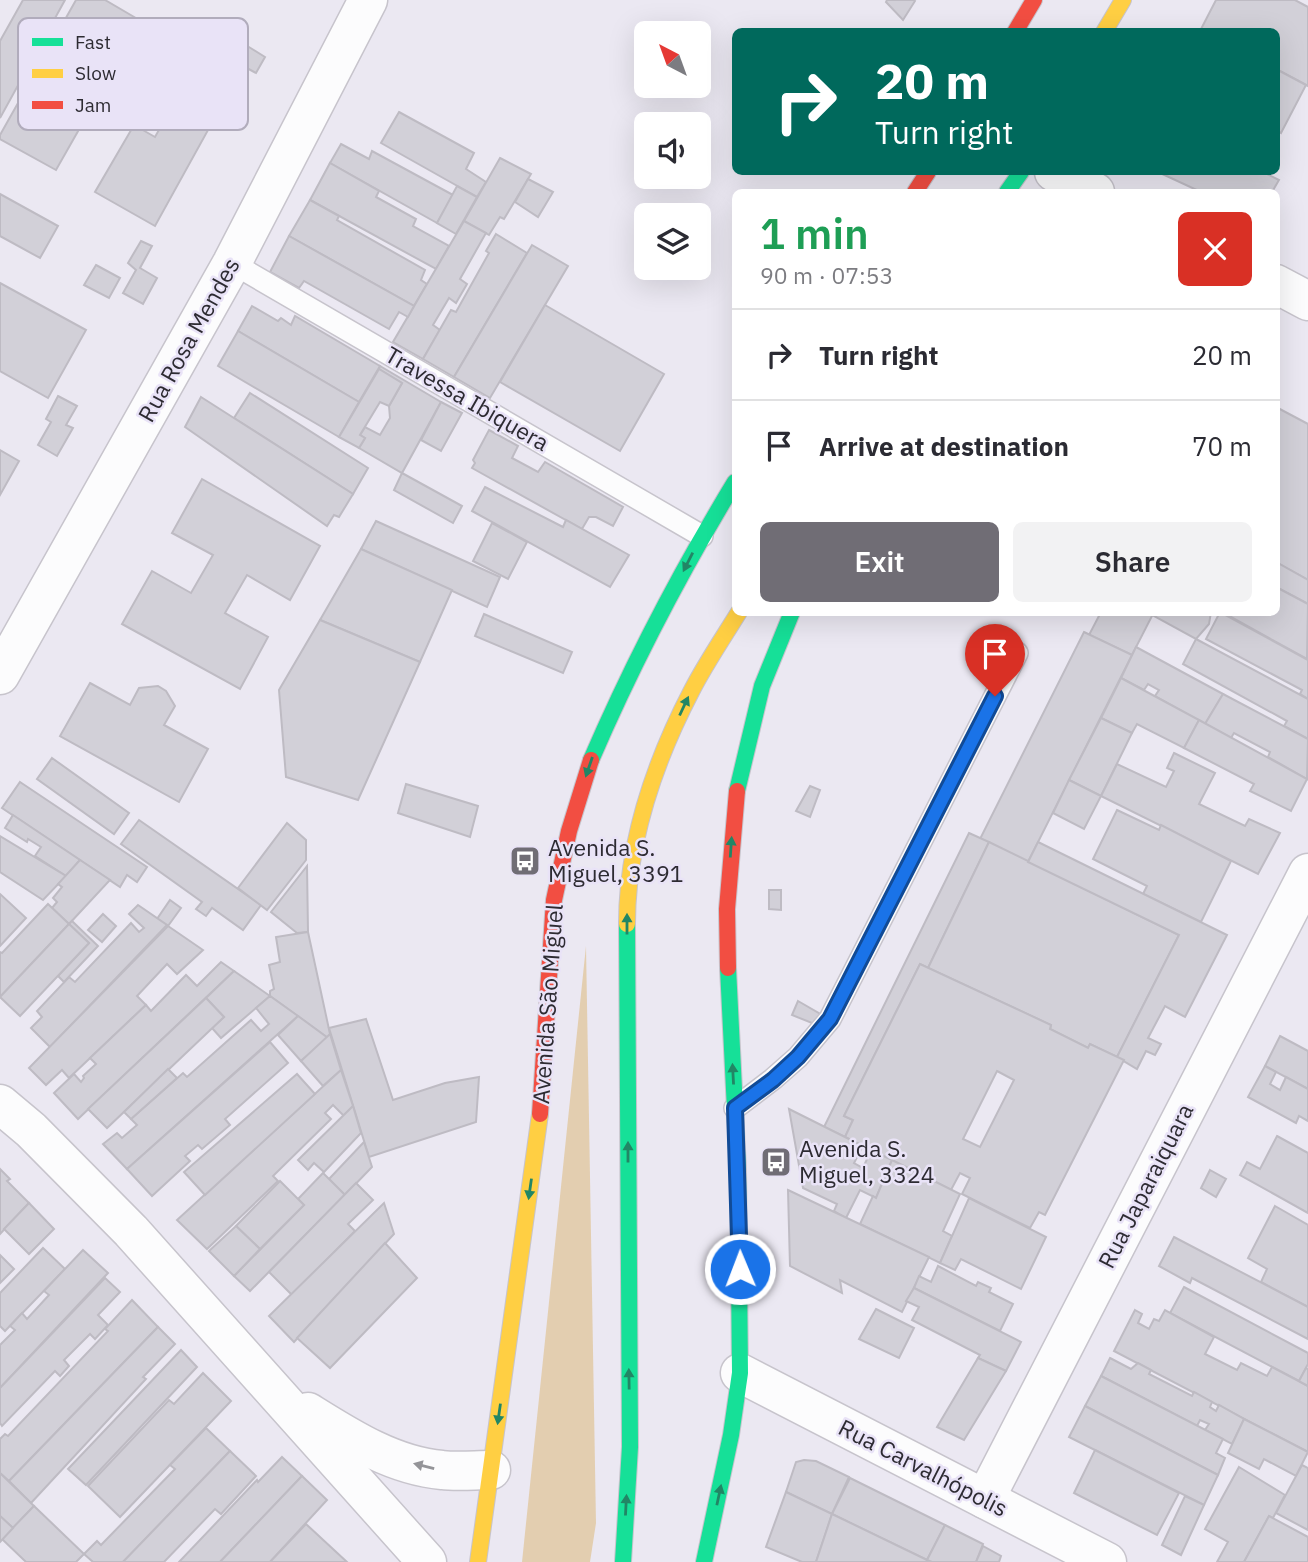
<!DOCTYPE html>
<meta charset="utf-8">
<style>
:root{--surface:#fff;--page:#f2f2f3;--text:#2b2b33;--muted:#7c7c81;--line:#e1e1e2;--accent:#706d75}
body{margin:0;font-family:"IBM Plex Sans",sans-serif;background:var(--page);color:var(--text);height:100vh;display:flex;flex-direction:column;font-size:26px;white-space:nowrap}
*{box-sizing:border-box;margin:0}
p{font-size:23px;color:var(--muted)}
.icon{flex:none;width:38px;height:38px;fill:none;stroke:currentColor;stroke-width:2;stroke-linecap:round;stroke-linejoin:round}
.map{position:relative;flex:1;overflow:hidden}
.drawer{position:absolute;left:732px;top:189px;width:548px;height:427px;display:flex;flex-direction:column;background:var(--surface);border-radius:10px;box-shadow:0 7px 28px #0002}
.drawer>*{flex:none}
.banner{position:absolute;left:732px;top:28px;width:548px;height:147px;border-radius:10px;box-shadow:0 7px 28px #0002;background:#00695c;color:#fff;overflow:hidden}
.needle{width:46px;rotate:319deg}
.tools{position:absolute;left:634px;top:21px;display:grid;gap:14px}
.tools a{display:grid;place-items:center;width:77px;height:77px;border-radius:10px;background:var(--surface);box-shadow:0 7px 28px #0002;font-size:35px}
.pin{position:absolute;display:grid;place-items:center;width:60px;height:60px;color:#fff;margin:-72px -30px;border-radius:50% 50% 50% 0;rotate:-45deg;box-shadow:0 0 7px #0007}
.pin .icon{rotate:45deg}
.me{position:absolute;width:77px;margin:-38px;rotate:359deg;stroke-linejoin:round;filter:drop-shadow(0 0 5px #0008)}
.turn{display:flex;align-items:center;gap:24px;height:147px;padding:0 28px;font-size:32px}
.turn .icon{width:91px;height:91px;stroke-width:2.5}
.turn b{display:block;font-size:49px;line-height:60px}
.round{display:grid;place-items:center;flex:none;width:74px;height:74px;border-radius:10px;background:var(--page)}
.summary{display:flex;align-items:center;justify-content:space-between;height:119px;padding:0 28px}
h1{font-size:42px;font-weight:600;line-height:52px;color:#1e9e55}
.button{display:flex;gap:14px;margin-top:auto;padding:14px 28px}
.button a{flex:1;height:80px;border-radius:10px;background:var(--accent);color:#fff;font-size:28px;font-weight:600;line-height:80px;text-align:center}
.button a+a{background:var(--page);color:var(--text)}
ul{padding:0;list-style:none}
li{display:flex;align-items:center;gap:21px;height:91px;padding:0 28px;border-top:2px solid var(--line)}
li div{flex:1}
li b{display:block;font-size:26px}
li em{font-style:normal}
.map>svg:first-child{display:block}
.green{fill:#e3ceb0}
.building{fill:#d2d0d8;stroke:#bebbc3;stroke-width:2;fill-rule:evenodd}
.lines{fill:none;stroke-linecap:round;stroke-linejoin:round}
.lane-casing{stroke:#c7c4cc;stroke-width:24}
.street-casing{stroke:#c7c4cc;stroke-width:41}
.fast-casing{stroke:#c7c4cc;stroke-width:18}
.slow-casing{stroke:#c7c4cc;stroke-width:18}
.jam-casing{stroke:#c7c4cc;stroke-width:18}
.lane{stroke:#fcfcfd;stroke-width:21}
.street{stroke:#fcfcfd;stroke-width:38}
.fast{stroke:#16e098;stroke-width:16}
.slow{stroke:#ffcf43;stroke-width:16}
.jam{stroke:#f24e42;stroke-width:16}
.oneway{fill:#228665}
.oneway2{fill:#949498}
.route-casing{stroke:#114b97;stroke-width:18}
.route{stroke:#1a73e8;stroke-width:12}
.labels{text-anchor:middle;stroke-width:5;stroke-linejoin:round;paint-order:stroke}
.street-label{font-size:23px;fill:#2d2b32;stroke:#e9e3f7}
.poi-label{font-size:23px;fill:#2d2b32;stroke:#e9e3f7;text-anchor:start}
.key{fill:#e9e3f7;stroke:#b1acbc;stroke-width:2}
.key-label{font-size:19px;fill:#2d2b32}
</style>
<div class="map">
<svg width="1308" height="1562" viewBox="0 0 1308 1562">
<rect width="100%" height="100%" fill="#ebe8f2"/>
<polygon class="green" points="586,946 596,1523 590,1562 522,1562"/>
<g class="building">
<polygon points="23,0 65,0 0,118 0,41"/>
<polygon points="76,0 105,0 141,21 103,88 84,76 75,92 94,103 56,170 0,139 0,135"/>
<polygon points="887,0 914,0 915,1 903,20 886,2"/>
<polygon points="1216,0 1295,0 1308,7 1308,86 1276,69 1276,32 1200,31"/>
<polygon points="180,41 239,74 155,226 95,192 134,125 155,137 164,121 141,109"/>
<polygon points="244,44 265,57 256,73 234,61"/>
<polygon points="1276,69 1306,85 1281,133 1278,131 1276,134"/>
<polygon points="399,112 474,153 466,169 486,182 477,197 381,143"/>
<polygon points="341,144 369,159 372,151 453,195 437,223 330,163"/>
<polygon points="500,158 531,174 504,219 500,217 489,235 464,221"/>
<polygon points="330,163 379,191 376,197 416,219 413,226 449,246 436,269 310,200"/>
<polygon points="1158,172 1263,172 1279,180 1272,192 1201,192"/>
<polygon points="528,179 553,192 538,217 515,202"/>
<polygon points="457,186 477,197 456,234 437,223"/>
<polygon points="0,194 58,226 40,258 0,236"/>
<polygon points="310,200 339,216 337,220 425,270 421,280 427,284 414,306 289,236"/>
<polygon points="464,221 486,233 460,279 467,284 456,303 449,298 433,325 440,330 423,359 393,342"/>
<polygon points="496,234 527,253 454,377 423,359 451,310 456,312 489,253 486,251"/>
<polygon points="289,236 414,306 408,317 399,312 389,329 304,281 299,288 270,272"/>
<polygon points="141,241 152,246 140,268 157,278 143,304 123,293 136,270 128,263"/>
<polygon points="532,245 568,266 490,398 454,377"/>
<polygon points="96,265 120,278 109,298 84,285"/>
<polygon points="0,283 86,330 48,398 0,371"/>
<polygon points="545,305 664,374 620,451 500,382"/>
<polygon points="252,306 278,321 281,318 291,325 295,316 380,366 359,402 238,331"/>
<polygon points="238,331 359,402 339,437 218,366"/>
<polygon points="380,366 441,402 402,473 359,448 365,438 360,435 365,427 380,435 390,418 389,406 402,383 379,369"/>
<polygon points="379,369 402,383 389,406 380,402 360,435 365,438 359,448 339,437"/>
<polygon points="250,393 368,468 353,494 234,418"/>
<polygon points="58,396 77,406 66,425 73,428 57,456 38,445 51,422 46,419"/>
<polygon points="201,397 353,494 339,517 334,515 327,526 185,427"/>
<polygon points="441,402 462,413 441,451 421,440"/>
<polygon points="1276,407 1308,424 1308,580 1276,562"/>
<polygon points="489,430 518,446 512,458 538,472 545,462 623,507 613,526 596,517 589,517 582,529 472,468 475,463 473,460"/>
<polygon points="0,450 19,461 0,495"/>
<polygon points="402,473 462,506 453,523 394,490"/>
<polygon points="202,479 320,546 290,600 247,575 225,613 268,637 240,689 122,624 152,571 191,593 213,555 172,533"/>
<polygon points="485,487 563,527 566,520 629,555 610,587 472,511"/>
<polygon points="376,521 500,577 487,607 361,549"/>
<polygon points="492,523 527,542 508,579 473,561"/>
<polygon points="361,549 452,590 420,662 320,620"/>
<polygon points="1276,562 1308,580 1308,604 1276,587"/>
<polygon points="1276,587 1308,604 1307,659 1222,612 1276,612"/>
<polygon points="1101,612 1154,612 1132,655 1089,635"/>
<polygon points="1154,612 1211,612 1209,624 1196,639 1152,615"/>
<polygon points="1220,612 1308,660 1308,699 1300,694 1302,690 1206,639"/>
<polygon points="484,614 572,652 563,673 475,636"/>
<polygon points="320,620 420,662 358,800 286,777 279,690"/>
<polygon points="1084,632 1132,655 1028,862 980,839"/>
<polygon points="1196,639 1308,699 1308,739 1284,726 1287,721 1183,664"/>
<polygon points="1136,647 1223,694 1205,724 1155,696 1159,690 1148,684 1144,690 1121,678"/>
<polygon points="1121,678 1199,720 1184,748 1137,724 1132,733 1101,718"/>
<polygon points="90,683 130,705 139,688 158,686 166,691 175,706 164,725 208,749 179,802 60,736"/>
<polygon points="1223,694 1308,739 1307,779 1268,757 1270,752 1234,733 1231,738 1205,724"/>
<polygon points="1101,718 1132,733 1101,796 1069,780"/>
<polygon points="1199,720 1307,779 1291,811 1250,791 1254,784 1184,748"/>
<polygon points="1174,753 1215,773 1199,804 1245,826 1249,819 1280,833 1258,874 1101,796 1117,764 1166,787 1174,771 1167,768"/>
<polygon points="52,758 129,813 114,834 37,779"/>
<polygon points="1069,780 1101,796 1084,829 1053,813"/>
<polygon points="20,782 147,867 137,882 127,875 120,887 2,808"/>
<polygon points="406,784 478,806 470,837 398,813"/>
<polygon points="810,786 820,790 810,817 796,811"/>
<polygon points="1117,810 1159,830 1161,825 1231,861 1201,922 1143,894 1147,886 1093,859"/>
<polygon points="13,815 80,860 66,876 35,856 41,847 28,839 27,842 5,828"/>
<polygon points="139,820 261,905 243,930 212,908 206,916 196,909 202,902 121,844"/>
<polygon points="287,823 306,840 306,860 267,910 238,888"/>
<polygon points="969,833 989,842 928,968 920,964 844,1116 853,1120 845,1137 824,1127"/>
<polygon points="0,836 66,876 43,900 0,872"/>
<polygon points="989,842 1179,935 1117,1057 1090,1044 1088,1048 1050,1029 1051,1025 928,968"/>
<polygon points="1038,842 1227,935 1185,1017 1165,1006 1148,1038 1161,1044 1155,1055 1146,1051 1137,1069 1117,1057 1179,935 1028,862"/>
<polygon points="80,860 110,880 69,924 52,908 57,902 53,898 62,887 58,884"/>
<polygon points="307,866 308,932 297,933 271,912"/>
<polygon points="769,890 781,890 781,910 769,909"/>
<polygon points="0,894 26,918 0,946"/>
<polygon points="170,900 181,908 168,926 157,919"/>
<polygon points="48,904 69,924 0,997 0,952 2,953"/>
<polygon points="138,905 167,925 50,1047 31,1028 42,1017 37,1011 69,977 75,982 131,923 139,932 144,928 129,914"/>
<polygon points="103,914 116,926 102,942 88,930"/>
<polygon points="72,921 98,946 64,982 58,976 89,943 69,924"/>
<polygon points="69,924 89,943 20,1016 0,997"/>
<polygon points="168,926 203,950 177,974 167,964 137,996 146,1005 69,1078 62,1070 46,1085 29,1068"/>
<polygon points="308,932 330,1034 328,1038 270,996 270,991 274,989 269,965 280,962 276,937"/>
<polygon points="221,962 234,971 78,1119 54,1093 74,1074 81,1082 84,1078 83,1076 96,1064 90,1058 146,1005 151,1011 186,975 197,986"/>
<path d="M920,964L1051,1025L1050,1029L1088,1048L1090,1044L1124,1060L1045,1215L1039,1212L1030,1228L962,1194L970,1178L960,1173L951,1190L845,1137L853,1120L844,1116ZM997,1071L1014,1080L980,1147L963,1139Z"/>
<polygon points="234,971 270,996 221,1038 212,1028 224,1017 206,998"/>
<polygon points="270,996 298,1016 127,1169 103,1144 117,1133 122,1138 137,1125 131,1119 183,1073 187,1077 251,1020 261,1031 269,1024 256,1008"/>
<polygon points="206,998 224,1017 107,1128 88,1109"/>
<polygon points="798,1001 822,1015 817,1025 792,1015"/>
<polygon points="298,1016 328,1038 301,1061 278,1035"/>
<polygon points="366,1019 393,1100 445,1083 479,1077 476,1122 369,1157 329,1028"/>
<polygon points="330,1034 341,1070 323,1086 301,1061"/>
<polygon points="1280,1036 1308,1051 1308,1089 1265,1066"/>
<polygon points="270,1042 288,1063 225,1119 230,1125 202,1149 198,1145 185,1156 190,1161 152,1196 127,1169"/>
<polygon points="1265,1066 1276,1072 1270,1084 1280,1090 1286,1077 1308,1089 1308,1121 1299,1116 1296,1123 1248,1097"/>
<polygon points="168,1069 177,1078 131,1119 124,1112"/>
<polygon points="341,1070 353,1106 344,1116 333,1105 325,1113 331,1119 273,1176 278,1181 207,1249 177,1220"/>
<polygon points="297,1074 315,1094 205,1195 184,1172"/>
<polygon points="353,1106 361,1133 324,1172 314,1163 308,1170 298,1160"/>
<polygon points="789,1109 863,1146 854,1163 863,1168 871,1150 892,1160 876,1198 860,1190 846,1218 834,1211 837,1204 803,1188"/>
<polygon points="1277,1136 1308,1153 1308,1213 1240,1175 1247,1162 1260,1169"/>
<polygon points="364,1142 372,1167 345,1195 329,1179"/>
<polygon points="892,1160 960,1194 943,1231 952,1236 940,1263 860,1224 873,1196 876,1198"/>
<polygon points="0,1169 10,1179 7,1181 29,1203 0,1234"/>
<polygon points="1210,1170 1226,1179 1216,1197 1201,1188"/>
<polygon points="323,1173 345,1195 250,1291 234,1276 304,1205 298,1199"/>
<polygon points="280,1181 304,1205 260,1249 236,1226"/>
<polygon points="356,1183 373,1200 348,1224 355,1231 292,1295 269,1272"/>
<polygon points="788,1190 929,1257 902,1312 840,1280 842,1293 790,1266"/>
<polygon points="969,1198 1046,1237 1021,1289 961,1259 955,1270 940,1263"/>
<polygon points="29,1203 54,1229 29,1254 4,1229"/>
<polygon points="384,1203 394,1234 294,1342 269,1316"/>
<polygon points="1275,1206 1308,1225 1308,1307 1261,1282 1267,1269 1248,1258"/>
<polygon points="236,1226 260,1249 234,1276 209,1251"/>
<polygon points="1174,1237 1308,1307 1308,1339 1192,1278 1190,1283 1159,1266"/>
<polygon points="385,1243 417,1278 330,1368 297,1338"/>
<polygon points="43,1248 65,1269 5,1331 0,1326 0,1293"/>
<polygon points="83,1250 108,1273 0,1388 0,1345 15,1330 10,1326 22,1313 27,1319 49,1295 44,1291"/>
<polygon points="0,1255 14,1269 0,1283"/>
<polygon points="938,1266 976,1286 978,1282 991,1288 989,1292 1013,1304 1000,1331 914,1288 919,1276 931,1282"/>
<polygon points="105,1278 120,1292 98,1315 108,1325 95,1339 90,1334 64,1360 69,1366 60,1376 55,1371 2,1426 0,1423 0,1388"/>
<polygon points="1184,1287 1308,1353 1308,1364 1299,1381 1170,1313"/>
<polygon points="914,1288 1021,1342 1006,1371 978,1358 980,1355 912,1320 919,1307 906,1301"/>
<polygon points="132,1300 158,1327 9,1481 0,1473 0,1439 5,1434 8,1436 108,1331 105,1329"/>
<polygon points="876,1309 914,1328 899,1358 859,1339"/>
<polygon points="1135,1310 1142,1314 1138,1323 1149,1329 1154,1319 1159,1321 1165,1310 1214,1337 1205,1354 1237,1370 1241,1363 1267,1376 1272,1367 1308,1386 1308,1452 1114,1351"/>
<polygon points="158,1327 175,1344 143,1377 146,1379 31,1503 9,1481"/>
<polygon points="181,1350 197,1367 86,1485 68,1469"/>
<polygon points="978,1358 1006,1371 964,1440 937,1427"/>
<polygon points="1110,1358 1131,1369 1138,1363 1151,1370 1149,1374 1192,1396 1194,1392 1212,1402 1210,1407 1216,1411 1219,1405 1244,1419 1232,1444 1205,1430 1209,1424 1200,1420 1197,1426 1101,1376"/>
<polygon points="1306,1368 1308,1369 1308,1386 1299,1381"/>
<polygon points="203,1373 231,1401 120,1517 88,1486 169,1400 174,1404"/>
<polygon points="1101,1376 1223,1439 1216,1453 1225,1458 1218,1475 1085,1406"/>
<polygon points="1085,1406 1218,1475 1204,1505 1069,1437"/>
<polygon points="1244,1419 1308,1452 1296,1476 1264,1459 1259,1469 1228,1453"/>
<polygon points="206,1428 230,1451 123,1562 93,1562 84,1554 97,1541 101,1545 175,1469 170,1465"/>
<polygon points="1095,1450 1179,1493 1157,1535 1074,1493"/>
<polygon points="230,1451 256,1476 221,1514 215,1509 164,1562 123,1562"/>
<polygon points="282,1457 302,1476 220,1562 179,1562 257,1480 258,1482"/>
<polygon points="804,1460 816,1461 849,1477 832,1514 786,1492 796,1462"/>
<polygon points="1302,1465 1308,1468 1308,1530 1276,1513"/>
<polygon points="1239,1467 1285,1495 1273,1518 1269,1516 1244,1562 1217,1562 1228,1542 1205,1529"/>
<polygon points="0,1473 34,1506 13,1528 0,1516"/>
<polygon points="302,1476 327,1500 270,1562 220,1562"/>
<polygon points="850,1478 945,1525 927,1560 832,1514"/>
<polygon points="786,1492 832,1514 816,1562 802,1562 766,1547"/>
<polygon points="1185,1496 1204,1505 1181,1555 1162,1545"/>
<polygon points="34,1506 84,1554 76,1562 26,1562 2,1539"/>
<polygon points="832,1514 927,1560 932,1562 816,1562"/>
<polygon points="0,1516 13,1528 0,1542"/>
<polygon points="1269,1516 1308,1537 1308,1562 1244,1562"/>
<polygon points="306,1524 347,1562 270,1562"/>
<polygon points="945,1525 983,1544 976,1562 932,1562 927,1560"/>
<polygon points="983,1546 1001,1556 999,1562 976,1562"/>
</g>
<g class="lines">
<g class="lane-casing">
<g id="lane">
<polyline points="232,263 702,536"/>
<polyline points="735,1108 773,1079 798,1057 830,1019 1017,653"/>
</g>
</g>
<g class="street-casing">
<g id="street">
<polyline points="1054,172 1095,192"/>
<polyline points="1276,284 1308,301"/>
<polyline points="0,675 232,263 368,0"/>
<polyline points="0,1104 31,1130 131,1231 427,1562"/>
<polyline points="740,1373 1107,1562"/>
<path d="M308,1412C348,1437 393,1466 442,1470C458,1472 475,1470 491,1470"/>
<polyline points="985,1499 1308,873"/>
</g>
</g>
<g class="fast-casing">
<g id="fast">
<polyline points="1007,192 1021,172"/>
<path d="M591,760C632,665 681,571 735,482"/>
<polyline points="737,791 762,686 792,612"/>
<polyline points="623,1562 630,1447 627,924"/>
<polyline points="704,1562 731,1435 740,1373 738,1170 728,968"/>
</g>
</g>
<g class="slow-casing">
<g id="slow">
<polyline points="1104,32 1123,0"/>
<path d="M627,924C627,843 655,761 692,690C706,663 723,638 739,612"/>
<polyline points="478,1562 540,1114"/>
</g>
</g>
<g class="jam-casing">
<g id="jam">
<polyline points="1015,32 1034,0"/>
<polyline points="915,192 928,172"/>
<polyline points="728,968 727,909 737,791"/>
<polyline points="540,1114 554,900 569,831 591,760"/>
</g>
</g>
<use href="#lane" class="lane"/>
<use href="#street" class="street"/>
<use href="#fast" class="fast"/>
<use href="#slow" class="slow"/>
<use href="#jam" class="jam"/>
</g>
<defs><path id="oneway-solid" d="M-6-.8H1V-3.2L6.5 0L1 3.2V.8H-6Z" transform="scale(1.75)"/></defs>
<g class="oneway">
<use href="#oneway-solid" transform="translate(688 562) rotate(117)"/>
<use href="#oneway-solid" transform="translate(684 706) rotate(-65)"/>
<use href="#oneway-solid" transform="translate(589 767) rotate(109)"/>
<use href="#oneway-solid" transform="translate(731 847) rotate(-86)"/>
<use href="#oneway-solid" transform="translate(627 924) rotate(-90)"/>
<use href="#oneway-solid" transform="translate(733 1074) rotate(-93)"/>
<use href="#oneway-solid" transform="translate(628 1152) rotate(-90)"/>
<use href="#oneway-solid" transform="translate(530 1189) rotate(98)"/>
<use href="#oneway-solid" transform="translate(629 1379) rotate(-91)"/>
<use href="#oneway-solid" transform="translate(499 1414) rotate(98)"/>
<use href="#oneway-solid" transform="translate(719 1495) rotate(-78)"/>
<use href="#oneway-solid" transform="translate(626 1505) rotate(-87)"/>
</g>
<use class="oneway2" href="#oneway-solid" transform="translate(424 1466) rotate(-166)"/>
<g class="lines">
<g class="route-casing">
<polyline id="route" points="740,1269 735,1108 773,1080 798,1057 830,1019 995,696"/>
</g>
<use href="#route" class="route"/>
</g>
<defs>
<g id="bus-square" transform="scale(1.575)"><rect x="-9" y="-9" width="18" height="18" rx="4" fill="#706d75" stroke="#e9e3f7"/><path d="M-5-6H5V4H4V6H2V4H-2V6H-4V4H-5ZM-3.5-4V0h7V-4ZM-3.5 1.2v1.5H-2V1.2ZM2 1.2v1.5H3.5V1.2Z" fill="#fff"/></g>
</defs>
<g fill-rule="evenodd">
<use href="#bus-square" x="525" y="861"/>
<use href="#bus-square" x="776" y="1162"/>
</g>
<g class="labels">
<g class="street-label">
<text transform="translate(189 340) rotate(-61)" y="8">Rua Rosa Mendes</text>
<text transform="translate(467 399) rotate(30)" y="8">Travessa Ibiquera</text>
<text transform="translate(548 1004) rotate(-86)" y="8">Avenida São Miguel</text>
<text transform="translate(1146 1186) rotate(-63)" y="8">Rua Japaraiquara</text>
<text transform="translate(923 1468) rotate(27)" y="8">Rua Carvalhópolis</text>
</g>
<g class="poi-label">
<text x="548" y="856">Avenida S.<tspan x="548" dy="26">Miguel, 3391</tspan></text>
<text x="799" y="1157">Avenida S.<tspan x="799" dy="26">Miguel, 3324</tspan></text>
</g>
</g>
<rect x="18" y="18" width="230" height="112" rx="10" class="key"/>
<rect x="32" y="38" width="31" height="8" fill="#16e098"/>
<rect x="32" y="69" width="31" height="9" fill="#ffcf43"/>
<rect x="32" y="101" width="31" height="8" fill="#f24e42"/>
<g class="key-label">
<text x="75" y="49">Fast</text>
<text x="75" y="80">Slow</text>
<text x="75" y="112">Jam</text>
</g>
</svg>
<div class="tools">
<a><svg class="needle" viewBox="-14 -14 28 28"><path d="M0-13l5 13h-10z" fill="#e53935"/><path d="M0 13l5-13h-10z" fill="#7c7c81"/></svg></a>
<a><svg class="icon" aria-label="sound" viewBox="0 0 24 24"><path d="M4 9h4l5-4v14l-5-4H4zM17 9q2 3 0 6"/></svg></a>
<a><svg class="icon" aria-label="layers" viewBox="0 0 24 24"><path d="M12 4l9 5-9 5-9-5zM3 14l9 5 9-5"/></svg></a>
</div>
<div class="pin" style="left:995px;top:696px;background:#d93025"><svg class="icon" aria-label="arrive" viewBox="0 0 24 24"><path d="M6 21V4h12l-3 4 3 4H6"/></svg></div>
<svg class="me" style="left:740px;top:1269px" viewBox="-20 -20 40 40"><circle r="17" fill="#1a73e8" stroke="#fff" stroke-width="3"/><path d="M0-11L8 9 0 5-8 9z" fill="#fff"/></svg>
<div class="banner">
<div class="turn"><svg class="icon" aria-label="right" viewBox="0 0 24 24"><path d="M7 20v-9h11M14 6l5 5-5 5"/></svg><div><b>20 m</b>Turn right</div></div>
</div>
<section class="drawer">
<div class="summary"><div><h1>1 min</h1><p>90 m · 07:53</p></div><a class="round" style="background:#d93025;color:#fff"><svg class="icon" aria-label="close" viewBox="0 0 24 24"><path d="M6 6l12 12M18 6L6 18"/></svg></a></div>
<ul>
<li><svg class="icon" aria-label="right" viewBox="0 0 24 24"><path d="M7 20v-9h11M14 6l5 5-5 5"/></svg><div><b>Turn right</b></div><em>20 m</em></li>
<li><svg class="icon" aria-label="arrive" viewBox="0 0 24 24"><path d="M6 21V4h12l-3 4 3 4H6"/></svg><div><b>Arrive at destination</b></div><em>70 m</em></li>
</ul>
<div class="button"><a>Exit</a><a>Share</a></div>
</section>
</div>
